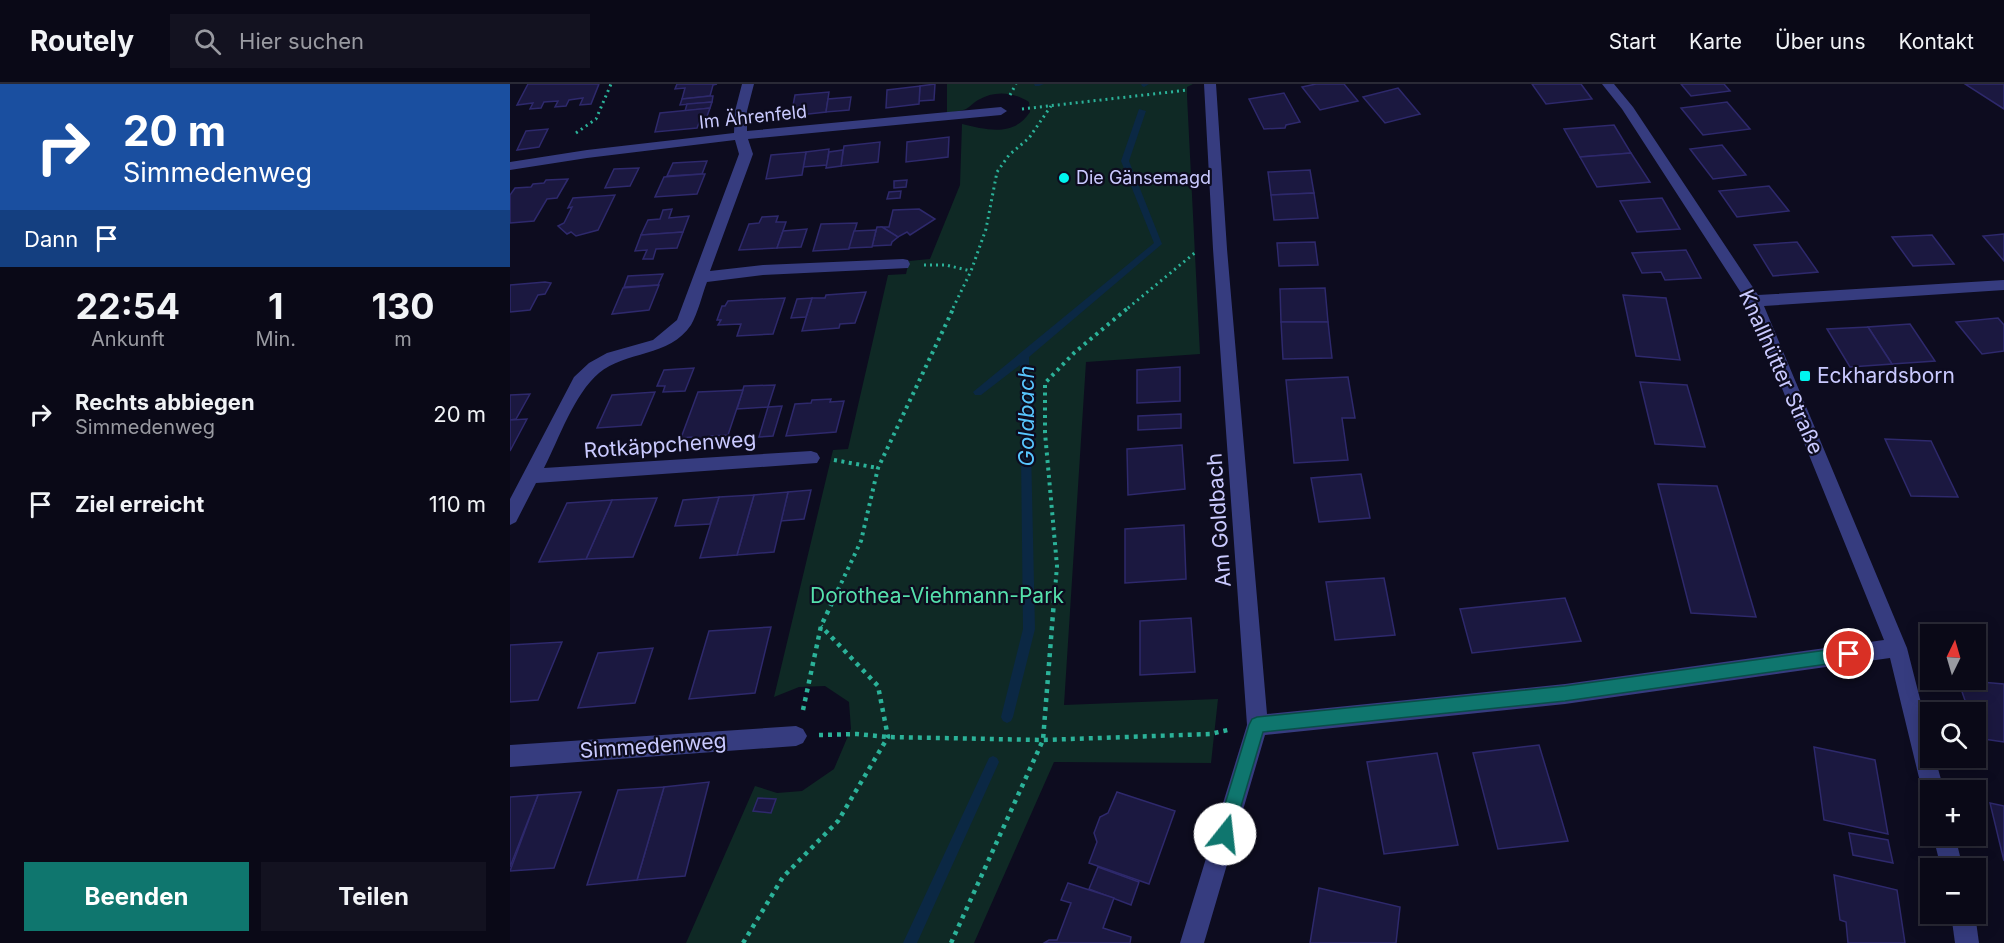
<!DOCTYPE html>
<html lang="de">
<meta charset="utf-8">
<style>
:root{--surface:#0a0917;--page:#131220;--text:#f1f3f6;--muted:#999aa1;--line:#2a2a36;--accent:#0f766e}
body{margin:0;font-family:Inter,sans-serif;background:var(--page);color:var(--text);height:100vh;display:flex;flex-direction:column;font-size:22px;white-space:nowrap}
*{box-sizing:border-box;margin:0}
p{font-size:20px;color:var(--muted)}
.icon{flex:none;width:33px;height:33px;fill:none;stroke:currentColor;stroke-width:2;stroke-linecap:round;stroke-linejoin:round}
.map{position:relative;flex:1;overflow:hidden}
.panel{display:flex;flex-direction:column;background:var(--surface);width:510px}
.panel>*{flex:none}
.top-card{background:#1a4fa0;color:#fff;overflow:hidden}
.needle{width:39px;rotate:5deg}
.fabs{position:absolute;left:1410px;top:540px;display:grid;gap:12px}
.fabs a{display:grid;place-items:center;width:66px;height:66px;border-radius:0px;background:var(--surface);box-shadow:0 3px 15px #0003,0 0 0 2px var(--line);font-size:30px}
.pin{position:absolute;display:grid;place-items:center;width:51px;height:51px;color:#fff;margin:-26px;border:3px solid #fff;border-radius:50%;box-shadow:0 2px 6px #0007}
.me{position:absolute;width:66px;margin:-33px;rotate:16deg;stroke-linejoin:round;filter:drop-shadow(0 0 4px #0008)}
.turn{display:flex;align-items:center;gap:21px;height:126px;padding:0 24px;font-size:27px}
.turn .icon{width:78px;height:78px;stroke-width:2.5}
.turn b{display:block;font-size:42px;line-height:51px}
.then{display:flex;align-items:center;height:57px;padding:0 24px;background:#0003;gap:12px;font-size:22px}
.eta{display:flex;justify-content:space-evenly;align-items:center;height:102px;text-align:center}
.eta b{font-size:36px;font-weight:700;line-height:42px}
.primary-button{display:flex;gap:12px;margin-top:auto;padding:12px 24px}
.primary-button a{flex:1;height:69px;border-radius:0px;background:var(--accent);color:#fff;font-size:24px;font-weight:700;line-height:69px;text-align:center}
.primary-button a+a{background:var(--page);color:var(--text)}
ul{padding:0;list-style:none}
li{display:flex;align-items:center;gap:18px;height:90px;padding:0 24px}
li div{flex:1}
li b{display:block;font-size:22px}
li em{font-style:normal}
header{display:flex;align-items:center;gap:36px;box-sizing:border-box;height:84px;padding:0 30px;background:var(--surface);border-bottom:2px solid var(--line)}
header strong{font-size:28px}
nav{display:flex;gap:33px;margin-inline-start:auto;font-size:21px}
.search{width:420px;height:54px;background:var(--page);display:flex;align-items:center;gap:15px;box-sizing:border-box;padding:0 21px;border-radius:0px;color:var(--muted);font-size:22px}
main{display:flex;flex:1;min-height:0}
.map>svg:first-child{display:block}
.green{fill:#0f2925}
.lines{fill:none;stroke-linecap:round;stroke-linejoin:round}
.stream{fill:#0b2844;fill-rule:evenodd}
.building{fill:#1b1840;stroke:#2e296c;stroke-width:1.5}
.path-far2{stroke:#2bb299;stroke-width:3;stroke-dasharray:2 4;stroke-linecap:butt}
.path-far1{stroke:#2bb299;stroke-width:4;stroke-dasharray:3 4.5;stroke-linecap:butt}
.path{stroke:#2bb299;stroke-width:4.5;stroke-dasharray:4 5;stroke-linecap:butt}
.minor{fill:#363c7f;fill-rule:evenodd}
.route{fill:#0f766e;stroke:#0a4d48;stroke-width:1.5}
.poi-dot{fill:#00f5ef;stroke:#0d0c1f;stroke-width:2}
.labels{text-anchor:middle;stroke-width:4.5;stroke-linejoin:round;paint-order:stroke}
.far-street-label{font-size:18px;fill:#cacaff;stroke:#0d0c1f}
.far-poi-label{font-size:18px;fill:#cacaff;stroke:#0d0c1f;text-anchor:start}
.street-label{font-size:21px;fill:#cacaff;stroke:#0d0c1f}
.poi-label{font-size:21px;fill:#cacaff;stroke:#0d0c1f;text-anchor:start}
.park-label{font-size:21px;fill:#55e0ac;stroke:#0d0c1f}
.water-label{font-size:22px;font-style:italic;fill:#58c6ff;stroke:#0d0c1f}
</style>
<header>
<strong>Routely</strong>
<div class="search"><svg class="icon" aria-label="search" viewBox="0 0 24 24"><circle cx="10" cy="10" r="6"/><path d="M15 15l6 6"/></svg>Hier suchen</div>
<nav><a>Start</a><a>Karte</a><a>Über uns</a><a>Kontakt</a></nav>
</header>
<main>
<section class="panel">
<div class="top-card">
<div class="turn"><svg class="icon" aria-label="right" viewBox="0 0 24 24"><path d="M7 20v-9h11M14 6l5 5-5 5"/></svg><div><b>20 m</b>Simmedenweg</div></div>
<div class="then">Dann<svg class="icon" aria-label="arrive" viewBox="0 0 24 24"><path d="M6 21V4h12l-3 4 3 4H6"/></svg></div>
</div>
<div class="eta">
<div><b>22:54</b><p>Ankunft</p></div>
<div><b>1</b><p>Min.</p></div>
<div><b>130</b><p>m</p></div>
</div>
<ul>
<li><svg class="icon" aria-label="right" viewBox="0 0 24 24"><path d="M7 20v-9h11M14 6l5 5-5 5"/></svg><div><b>Rechts abbiegen</b><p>Simmedenweg</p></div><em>20 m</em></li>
<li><svg class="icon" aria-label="arrive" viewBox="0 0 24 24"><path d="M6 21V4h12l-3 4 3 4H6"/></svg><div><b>Ziel erreicht</b></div><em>110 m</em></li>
</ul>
<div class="primary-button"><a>Beenden</a><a>Teilen</a></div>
</section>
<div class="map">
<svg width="1494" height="859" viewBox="0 0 1494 859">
<rect width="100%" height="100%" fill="#0d0c1f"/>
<path class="green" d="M437,0H683L677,3V12L690,270L576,278L554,621L708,615L701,679L544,678L464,859H176L245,702L267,709L292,707L324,685L341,645L339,618L315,602L289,603L264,613L323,366L338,365L378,191L396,190L399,177L420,175L450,101L452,40C477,46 504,53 520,28L519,18C503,8 485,6 468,16C464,18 460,23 456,25C451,27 443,28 437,29Z"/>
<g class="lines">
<g class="stream">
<polygon points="524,0 534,0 529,2 525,2"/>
<polygon points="631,0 639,0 634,3 632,2"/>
<polygon points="629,25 636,27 619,77 652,160 519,273 525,545 503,633 501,637 497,639 493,637 491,633 513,545 510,281 471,311 465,311 463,308 644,159 611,77"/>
<polygon points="483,672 487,674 489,678 407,859 393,859 479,674"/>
</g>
</g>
<g class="building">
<polygon points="18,0 89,0 81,20 70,21 73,14 59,16 56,22 45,23 48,17 34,18 31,24 20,25 23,19 7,21"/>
<polygon points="167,0 207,0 203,1 200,12 172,15 175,4 165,5"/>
<polygon points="425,0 424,16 409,17 410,2"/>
<polygon points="806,0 834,0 848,17 810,26 792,3"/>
<polygon points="1022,0 1071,0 1082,15 1036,20"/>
<polygon points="1171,0 1214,0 1220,7 1181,12"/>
<polygon points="1455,0 1494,0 1494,25"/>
<polygon points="410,2 409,20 376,24 377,6"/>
<polygon points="888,4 910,30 875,39 853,13"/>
<polygon points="319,8 316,28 281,32 285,11"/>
<polygon points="774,9 790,38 776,41 775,44 754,45 739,15"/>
<polygon points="200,12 203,12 202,18 170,21 172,15"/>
<polygon points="341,13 339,26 316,28 318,15"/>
<polygon points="202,18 200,24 175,27 177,20"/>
<polygon points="1217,18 1240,45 1193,51 1171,24"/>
<polygon points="200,24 195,38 189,39 187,44 145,48 150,29"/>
<polygon points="1104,41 1121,69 1070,73 1054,45"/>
<polygon points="38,45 29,63 7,66 16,47"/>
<polygon points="439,53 438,73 396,78 397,58"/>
<polygon points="370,58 368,78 331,82 334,62"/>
<polygon points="1212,61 1236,91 1203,95 1180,65"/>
<polygon points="319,65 317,81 293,83 296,68"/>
<polygon points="333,66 331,82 316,84 319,68"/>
<polygon points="296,68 292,91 256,95 261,71"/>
<polygon points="1121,69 1140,98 1087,103 1070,73"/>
<polygon points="197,77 192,90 157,92 163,79"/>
<polygon points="129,84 120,102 95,104 104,85"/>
<polygon points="800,86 804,109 761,111 758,88"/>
<polygon points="192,90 195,90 187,110 145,113 154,93"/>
<polygon points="58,95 47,114 37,115 24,137 0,139 0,111 5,104 21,103 23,100 34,99 36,96"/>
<polygon points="397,96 396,103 384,104 384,97"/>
<polygon points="1259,102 1279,127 1227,133 1209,107"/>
<polygon points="391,107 390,114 377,115 379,108"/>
<polygon points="804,109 808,134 764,136 761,111"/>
<polygon points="105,111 88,146 66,152 61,148 57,150 48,142 54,139 62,123 58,124 63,114"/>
<polygon points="1152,114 1170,145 1127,148 1110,117"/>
<polygon points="162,125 159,134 179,132 173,148 131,151 138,136 150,135 153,126"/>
<polygon points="409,125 425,135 400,151 397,148 388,153 372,143 379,143 383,126"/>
<polygon points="268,132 266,138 276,138 267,164 229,166 239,140 249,139 252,133"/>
<polygon points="347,139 339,165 303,167 311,140"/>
<polygon points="367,143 372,143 388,153 382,158 381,161 362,162"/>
<polygon points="297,145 291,163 267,164 273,147"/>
<polygon points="366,146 362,163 339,164 344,147"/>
<polygon points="173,148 167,164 146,165 143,175 133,175 137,166 125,167 131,151"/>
<polygon points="1494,150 1494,177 1473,152"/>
<polygon points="1422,151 1444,180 1403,182 1382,153"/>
<polygon points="805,158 808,181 769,182 767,159"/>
<polygon points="1287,158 1308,188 1263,192 1244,161"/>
<polygon points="1176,166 1191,194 1155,196 1151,188 1132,189 1122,169"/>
<polygon points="153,190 148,201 114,203 118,192"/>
<polygon points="35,198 41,199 35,210 28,211 20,226 0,228 0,201"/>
<polygon points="149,201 139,226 102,230 113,204"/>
<polygon points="815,204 818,238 771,238 770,205"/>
<polygon points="356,208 345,239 330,240 329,244 292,247 302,214 315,214 316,211"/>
<polygon points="1113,211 1156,214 1170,276 1126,272"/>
<polygon points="275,214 263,250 227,252 231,240 208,241 211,236 207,236 212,222 215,222 218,217"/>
<polygon points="302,214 296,233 281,234 287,215"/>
<polygon points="1488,234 1494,241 1494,267 1472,270 1446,238"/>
<polygon points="771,238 818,238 822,274 773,275"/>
<polygon points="1400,240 1425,277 1382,280 1358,243"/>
<polygon points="1358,243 1382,280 1340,283 1317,245"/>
<polygon points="670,283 670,317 627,319 627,286"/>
<polygon points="184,284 175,307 153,308 155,302 147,302 154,286"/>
<polygon points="838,293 845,334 832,334 838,376 784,379 776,296"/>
<polygon points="1130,298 1177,301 1195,363 1145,360"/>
<polygon points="265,301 258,323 227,325 234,302"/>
<polygon points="233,306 218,351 201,352 195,356 185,357 182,353 171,354 188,308"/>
<polygon points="145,308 131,341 87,344 102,311"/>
<polygon points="20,310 6,335 0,336 0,311"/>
<polygon points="321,315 320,318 334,317 326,348 276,352 285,320 301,319 302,316"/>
<polygon points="272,322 263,352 249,353 258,323"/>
<polygon points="671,330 671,344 628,346 628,332"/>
<polygon points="17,335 0,367 0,336"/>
<polygon points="1375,355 1421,357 1448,413 1401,412"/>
<polygon points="672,361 675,405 618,411 617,365"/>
<polygon points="851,390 860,434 809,438 801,394"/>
<polygon points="1148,400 1207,402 1246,533 1181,529"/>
<polygon points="301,406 294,435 271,437 278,408"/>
<polygon points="278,408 264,468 227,471 244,411"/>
<polygon points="244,411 227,471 190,474 209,413"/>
<polygon points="209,413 200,440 165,442 173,416"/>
<polygon points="147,414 123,473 76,475 102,416"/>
<polygon points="102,416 76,475 29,478 57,419"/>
<polygon points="674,441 676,495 615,499 615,445"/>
<polygon points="874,494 885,551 825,556 816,498"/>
<polygon points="1055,514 1071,557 962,569 950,525"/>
<polygon points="681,534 685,588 630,591 630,537"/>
<polygon points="261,543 245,609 179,615 199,547"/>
<polygon points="52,558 28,616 0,618 0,561"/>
<polygon points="143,564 125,619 68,624 88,569"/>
<polygon points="1448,596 1494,600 1494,658 1467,654 1466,628 1459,628"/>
<polygon points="1029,661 1058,757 988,765 963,669"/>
<polygon points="1304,663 1365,676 1378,750 1314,736"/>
<polygon points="927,669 948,761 874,770 857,678"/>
<polygon points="199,698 175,792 127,796 154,703"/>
<polygon points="154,703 127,796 77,801 108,706"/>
<polygon points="71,708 44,784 0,787 28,711"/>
<polygon points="607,708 665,727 639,800 579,779 587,758 584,749 590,733 598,729"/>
<polygon points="28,711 0,783 0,713"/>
<polygon points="248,714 266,715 261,729 243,727"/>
<polygon points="1480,719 1494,722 1494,777"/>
<polygon points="1339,749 1378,756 1383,779 1343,771"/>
<polygon points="588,783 629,798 621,821 579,805"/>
<polygon points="1324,791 1387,806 1395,859 1338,859 1336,838 1330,836"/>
<polygon points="558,799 604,814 593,844 621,853 620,859 534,859 539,856 547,856 561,819 551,816"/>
<polygon points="809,804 890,823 886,859 800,859"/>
</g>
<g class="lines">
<g class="path-far2">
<polyline points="500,11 506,0"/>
<polyline points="512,25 678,6"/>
<polyline points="66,49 86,35 101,0"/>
<polyline points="414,181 436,181 461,187"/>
<polyline points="443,224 461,187 476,145 487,88 499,71 519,54 541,22"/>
<polyline points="618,224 687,167"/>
</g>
<g class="path-far1">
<polyline points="324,376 368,384"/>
<polyline points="328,506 351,457 368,384 444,223"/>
<polyline points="545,506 547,482 535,349 535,299 564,269 619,223"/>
</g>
<g class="path">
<polyline points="293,626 311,542 329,504"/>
<polyline points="309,651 347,650 378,653 533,656 700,650 718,646"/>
<polyline points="233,859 273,793 328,737 378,653 368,602 311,542"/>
<polyline points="441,859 533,656 545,504"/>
</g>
<g class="minor">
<path d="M232,0H244L237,27V47L491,23L497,27L491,31L238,55L243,70L200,187L253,181L393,175L398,176L400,180L398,184L253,191L197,198C192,211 188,229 181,241C160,273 115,267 89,289C64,310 49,355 34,384L301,367L307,369L310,374L307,379L26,399L6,438L0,441V415L64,293L79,279L97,269L143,256L167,236L229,70L225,56L77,74L0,86V78L77,66L224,49L225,27Z"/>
<polygon points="694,0 706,0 717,165 757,630 1055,600 1374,556 1237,218 1112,25 1092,0 1104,0 1123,23 1248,211 1494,196 1494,206 1254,222 1397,564 1420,654 1420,674 1425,674 1434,706 1420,706 1420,716 1415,714 1412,706 1380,574 1055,620 755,651 694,859 670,859 737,641 703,165"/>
<polygon points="286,642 293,645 297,652 293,659 286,662 0,683 0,661"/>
<polygon points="1423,752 1445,752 1453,784 1431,784"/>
<polygon points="1441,830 1465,830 1469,859 1445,859"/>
</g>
</g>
<polygon class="route" points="1339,563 1345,565 1347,570 1345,575 1339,577 1055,617 753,648 721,756 715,758 709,756 706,750 739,641 742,635 747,633 1055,602"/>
<g class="poi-dot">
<circle cx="554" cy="94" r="6"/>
<rect x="1289" y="286" width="12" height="12" rx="3"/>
</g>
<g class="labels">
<g class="far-street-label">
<text transform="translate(243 33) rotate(-6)" y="6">Im Ährenfeld</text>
</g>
<g class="far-poi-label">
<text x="566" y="100">Die Gänsemagd</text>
</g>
<g class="street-label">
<text transform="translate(1271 288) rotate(66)" y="7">Knallhütter Straße</text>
<text transform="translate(160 361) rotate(-4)" y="7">Rotkäppchenweg</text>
<text transform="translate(709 436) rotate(-94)" y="7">Am Goldbach</text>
<text transform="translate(143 662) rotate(-4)" y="7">Simmedenweg</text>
</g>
<g class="poi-label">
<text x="1307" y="299">Eckhardsborn</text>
</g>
<g class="park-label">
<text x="427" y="519">Dorothea-Viehmann-Park</text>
</g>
<g class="water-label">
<text transform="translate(516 332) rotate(-90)" y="8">Goldbach</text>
</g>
</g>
</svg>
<div class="fabs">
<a><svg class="needle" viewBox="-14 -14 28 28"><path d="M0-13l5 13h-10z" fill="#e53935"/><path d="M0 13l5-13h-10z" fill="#999aa1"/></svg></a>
<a><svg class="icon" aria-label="search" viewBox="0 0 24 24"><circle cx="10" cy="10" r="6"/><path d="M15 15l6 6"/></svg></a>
<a>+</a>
<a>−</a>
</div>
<div class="pin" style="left:1339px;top:570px;background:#d93025"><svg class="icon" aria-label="arrive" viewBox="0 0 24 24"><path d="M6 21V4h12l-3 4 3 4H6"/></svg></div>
<svg class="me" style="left:715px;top:750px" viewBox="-20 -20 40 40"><circle r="19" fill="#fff"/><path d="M0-13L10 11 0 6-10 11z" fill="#0f766e"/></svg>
</div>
</main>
